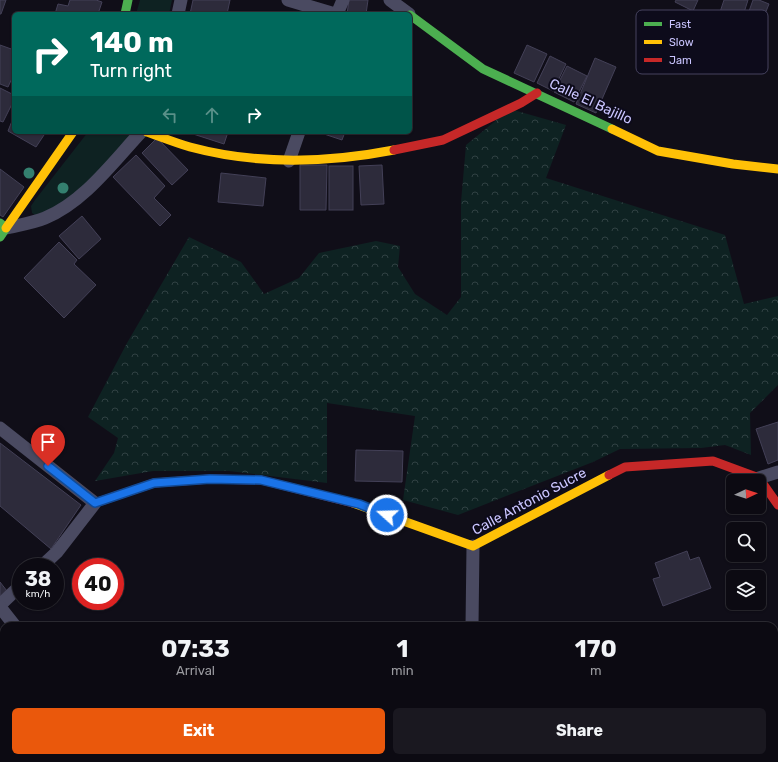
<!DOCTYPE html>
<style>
:root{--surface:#0c0a12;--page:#1a1820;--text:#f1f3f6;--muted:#9a9a9f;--line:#2c2b32;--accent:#ea580c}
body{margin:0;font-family:Rubik,sans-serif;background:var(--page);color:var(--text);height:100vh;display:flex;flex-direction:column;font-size:15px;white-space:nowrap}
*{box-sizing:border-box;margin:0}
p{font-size:13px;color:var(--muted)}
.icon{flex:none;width:22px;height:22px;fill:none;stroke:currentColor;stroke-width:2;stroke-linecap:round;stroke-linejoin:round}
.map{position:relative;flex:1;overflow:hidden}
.panel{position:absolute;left:0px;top:622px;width:778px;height:140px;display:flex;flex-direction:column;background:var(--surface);border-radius:12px 12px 0 0;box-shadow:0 1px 3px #0004,0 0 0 1px var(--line)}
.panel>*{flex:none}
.guide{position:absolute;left:12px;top:12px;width:400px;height:122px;border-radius:6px;box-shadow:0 1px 3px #0004,0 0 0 1px var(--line);background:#00695c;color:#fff;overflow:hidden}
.needle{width:26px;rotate:86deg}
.buttons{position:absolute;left:726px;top:474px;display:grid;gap:8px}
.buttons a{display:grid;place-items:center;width:40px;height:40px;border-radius:6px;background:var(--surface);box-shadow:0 1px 3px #0004,0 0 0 1px var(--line);font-size:20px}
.speed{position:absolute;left:12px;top:558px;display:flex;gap:8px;font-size:20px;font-weight:700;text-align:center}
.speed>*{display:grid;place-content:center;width:52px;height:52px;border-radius:50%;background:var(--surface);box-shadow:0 1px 3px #0004,0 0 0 1px var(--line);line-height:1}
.speed small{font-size:10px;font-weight:400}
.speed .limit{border:6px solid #d22;background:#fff;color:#111}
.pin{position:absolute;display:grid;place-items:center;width:34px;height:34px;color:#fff;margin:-41px -17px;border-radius:50% 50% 50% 0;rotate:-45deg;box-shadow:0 0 4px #0007}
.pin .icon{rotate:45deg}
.me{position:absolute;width:44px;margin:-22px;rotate:290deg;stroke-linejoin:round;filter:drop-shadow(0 0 3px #0008)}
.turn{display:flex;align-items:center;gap:14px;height:84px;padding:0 12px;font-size:18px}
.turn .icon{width:52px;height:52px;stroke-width:2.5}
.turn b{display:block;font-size:28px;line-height:34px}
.lanes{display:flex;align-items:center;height:38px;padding:0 12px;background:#0003;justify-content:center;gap:20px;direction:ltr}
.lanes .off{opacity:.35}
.eta{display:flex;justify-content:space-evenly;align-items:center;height:68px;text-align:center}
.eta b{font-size:24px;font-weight:700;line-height:28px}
.button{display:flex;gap:8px;margin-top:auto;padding:8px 12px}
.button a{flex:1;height:46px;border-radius:6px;background:var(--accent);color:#fff;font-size:16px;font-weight:700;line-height:46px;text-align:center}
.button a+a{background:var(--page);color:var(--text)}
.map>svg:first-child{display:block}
.green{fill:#0e2222}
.forest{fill:url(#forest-crowns)}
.building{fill:#2d2b3b;stroke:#434057}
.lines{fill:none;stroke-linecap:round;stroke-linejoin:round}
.street{stroke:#4a4a61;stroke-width:13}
.fast{stroke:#4caf50;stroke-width:9}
.slow{stroke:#ffc107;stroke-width:9}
.jam{stroke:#c62828;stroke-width:9}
.tree{fill:#34806f}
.route-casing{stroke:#114b97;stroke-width:10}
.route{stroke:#1a73e8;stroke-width:7}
.labels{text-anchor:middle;stroke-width:4;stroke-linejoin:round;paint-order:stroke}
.street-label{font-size:14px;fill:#cac5ff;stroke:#0d0b1b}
.key{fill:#0d0b1b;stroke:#46435f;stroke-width:1}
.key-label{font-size:11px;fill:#cac5ff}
</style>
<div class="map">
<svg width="778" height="762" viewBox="0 0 778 762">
<defs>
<pattern id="forest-crowns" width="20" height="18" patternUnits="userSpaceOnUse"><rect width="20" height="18" fill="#0e2222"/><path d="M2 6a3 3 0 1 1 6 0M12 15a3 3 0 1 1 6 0" fill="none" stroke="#304143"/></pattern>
</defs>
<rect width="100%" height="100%" fill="#100e18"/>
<g class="green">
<polygon points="140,0 172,0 169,14 136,14"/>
<polygon points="88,132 127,132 130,136 90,181 59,207 35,215 32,213 31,206 35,200"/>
</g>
<polygon class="forest" points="510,109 566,125 546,178 725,235 744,304 778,296 778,385 750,413 751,455 725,445 701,448 620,449 593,462 458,515 403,500 415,416 327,403 327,483 229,471 153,471 95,481 114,453 118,438 88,417 127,343 189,237 241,262 264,294 299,278 319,253 376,241 400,246 398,267 415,294 447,315 461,297 461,202 466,145"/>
<g class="building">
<polygon points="0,0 6,0 1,14 0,14"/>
<polygon points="70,0 96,0 102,2 98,14 55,14 58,4 68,6"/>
<polygon points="193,0 230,0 227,14 190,14"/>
<polygon points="349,0 368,0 366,14 347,14"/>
<polygon points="676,0 698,0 693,11 675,2"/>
<polygon points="724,0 748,0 741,22 719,15"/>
<polygon points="753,0 759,0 769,4 763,19 748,14"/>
<polygon points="0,45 14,50 14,74 8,87 0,84"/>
<polygon points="527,45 547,54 534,82 514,73"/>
<polygon points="550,56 566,64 553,91 537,83"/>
<polygon points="595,58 616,67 596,113 576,104"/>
<polygon points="567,66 587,76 574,102 554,92"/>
<polygon points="0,88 14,95 14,100 3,122 0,121"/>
<polygon points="14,116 14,132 46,132 36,147 8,131"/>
<polygon points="187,132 228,132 224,144"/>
<polygon points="318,132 345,132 342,140"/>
<polygon points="157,138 188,170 172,185 142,153"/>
<polygon points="136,155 165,186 154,198 171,215 160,226 113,177"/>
<polygon points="300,165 327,165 326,210 300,210"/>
<polygon points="382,165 384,204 361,205 359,166"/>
<rect x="329" y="166" width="24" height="44"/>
<polygon points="0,169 24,187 3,217 0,215"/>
<polygon points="221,173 266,178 263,206 218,202"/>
<polygon points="82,216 101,239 79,259 59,236"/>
<polygon points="59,242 77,260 74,264 96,285 64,318 24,278"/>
<polygon points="778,422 778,460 768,464 756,429"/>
<polygon points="0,443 81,505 51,549 0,506"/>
<polygon points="356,450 403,451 402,482 355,481"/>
<polygon points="687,551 690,560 699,557 711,588 663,606 653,579 660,577 655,563"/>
<polygon points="0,582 7,591 0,598"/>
</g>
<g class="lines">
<g class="street">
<polyline points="288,0 335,14"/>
<polyline points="390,0 409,14"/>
<polyline points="178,14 181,0"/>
<polyline points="337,14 343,0"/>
<polyline points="289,161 299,132"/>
<path d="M6,228C19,225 33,223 45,218C84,202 113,162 141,132"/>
<polyline points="0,428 95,503 57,552 41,567"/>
<polyline points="759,478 778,472"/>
<polyline points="0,605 21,585"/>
<polyline points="0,607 15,626"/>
<polyline points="472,626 473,546"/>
<polyline points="123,758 127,762"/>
<polyline points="595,758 596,762"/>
<polyline points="464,762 464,758"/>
</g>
<g class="fast">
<polyline points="125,14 128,0"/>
<polyline points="410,15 483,69 612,129"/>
<polyline points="0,223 6,228 0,237"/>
</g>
<g class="slow">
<polyline points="612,129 658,151 733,164 778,169"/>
<path d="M147,132C161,137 176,143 190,147C257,165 327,163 394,150"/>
<polyline points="6,228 73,132"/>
<polyline points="353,503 473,546 609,475"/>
</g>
<g class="jam">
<polyline points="394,150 443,140 521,103 537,93"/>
<polyline points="609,475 625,467 713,461 759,478 778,505"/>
<polyline points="95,503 154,483 210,479 261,480 353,503"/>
</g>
</g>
<g class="tree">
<circle cx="29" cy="173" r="5.5"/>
<circle cx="63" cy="188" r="5.5"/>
</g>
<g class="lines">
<g class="route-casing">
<polyline id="route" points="48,466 95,503 154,483 210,479 261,480 359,504 387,515"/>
</g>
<use href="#route" class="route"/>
</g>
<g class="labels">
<g class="street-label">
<text transform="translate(591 101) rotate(25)" y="5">Calle El Bajillo</text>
<text transform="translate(529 501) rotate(-28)" y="5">Calle Antonio Sucre</text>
</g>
</g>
<rect x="636" y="10" width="132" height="64" rx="6" class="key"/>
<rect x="644" y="22" width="18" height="4" fill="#4caf50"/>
<rect x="644" y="40" width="18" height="4" fill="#ffc107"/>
<rect x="644" y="58" width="18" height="4" fill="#c62828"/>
<g class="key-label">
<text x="669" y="28">Fast</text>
<text x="669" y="46">Slow</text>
<text x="669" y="64">Jam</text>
</g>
</svg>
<div class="buttons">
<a><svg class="needle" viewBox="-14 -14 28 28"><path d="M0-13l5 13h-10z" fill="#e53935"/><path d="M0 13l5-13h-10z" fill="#9a9a9f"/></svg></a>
<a><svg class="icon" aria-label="search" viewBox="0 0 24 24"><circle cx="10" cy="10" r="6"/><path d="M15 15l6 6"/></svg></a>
<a><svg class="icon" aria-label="layers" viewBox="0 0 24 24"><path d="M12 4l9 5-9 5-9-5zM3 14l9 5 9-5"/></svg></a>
</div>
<div class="speed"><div>38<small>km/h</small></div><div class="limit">40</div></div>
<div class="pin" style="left:48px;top:466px;background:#d93025"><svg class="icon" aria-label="arrive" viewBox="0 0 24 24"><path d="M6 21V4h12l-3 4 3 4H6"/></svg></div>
<svg class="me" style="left:387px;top:515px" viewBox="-20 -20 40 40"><circle r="17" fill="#1a73e8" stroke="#fff" stroke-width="3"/><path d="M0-11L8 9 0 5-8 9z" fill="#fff"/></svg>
<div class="guide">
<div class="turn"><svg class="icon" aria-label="right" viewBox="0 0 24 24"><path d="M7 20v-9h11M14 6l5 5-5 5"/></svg><div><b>140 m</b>Turn right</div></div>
<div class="lanes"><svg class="icon off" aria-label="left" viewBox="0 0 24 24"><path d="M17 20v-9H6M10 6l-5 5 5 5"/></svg><svg class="icon off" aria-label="ahead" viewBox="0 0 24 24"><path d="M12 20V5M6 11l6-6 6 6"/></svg><svg class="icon" aria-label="right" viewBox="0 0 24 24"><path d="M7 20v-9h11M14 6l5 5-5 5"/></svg></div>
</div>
<section class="panel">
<div class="eta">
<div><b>07:33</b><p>Arrival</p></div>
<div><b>1</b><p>min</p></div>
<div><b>170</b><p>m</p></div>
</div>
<div class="button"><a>Exit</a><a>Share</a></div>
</section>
</div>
